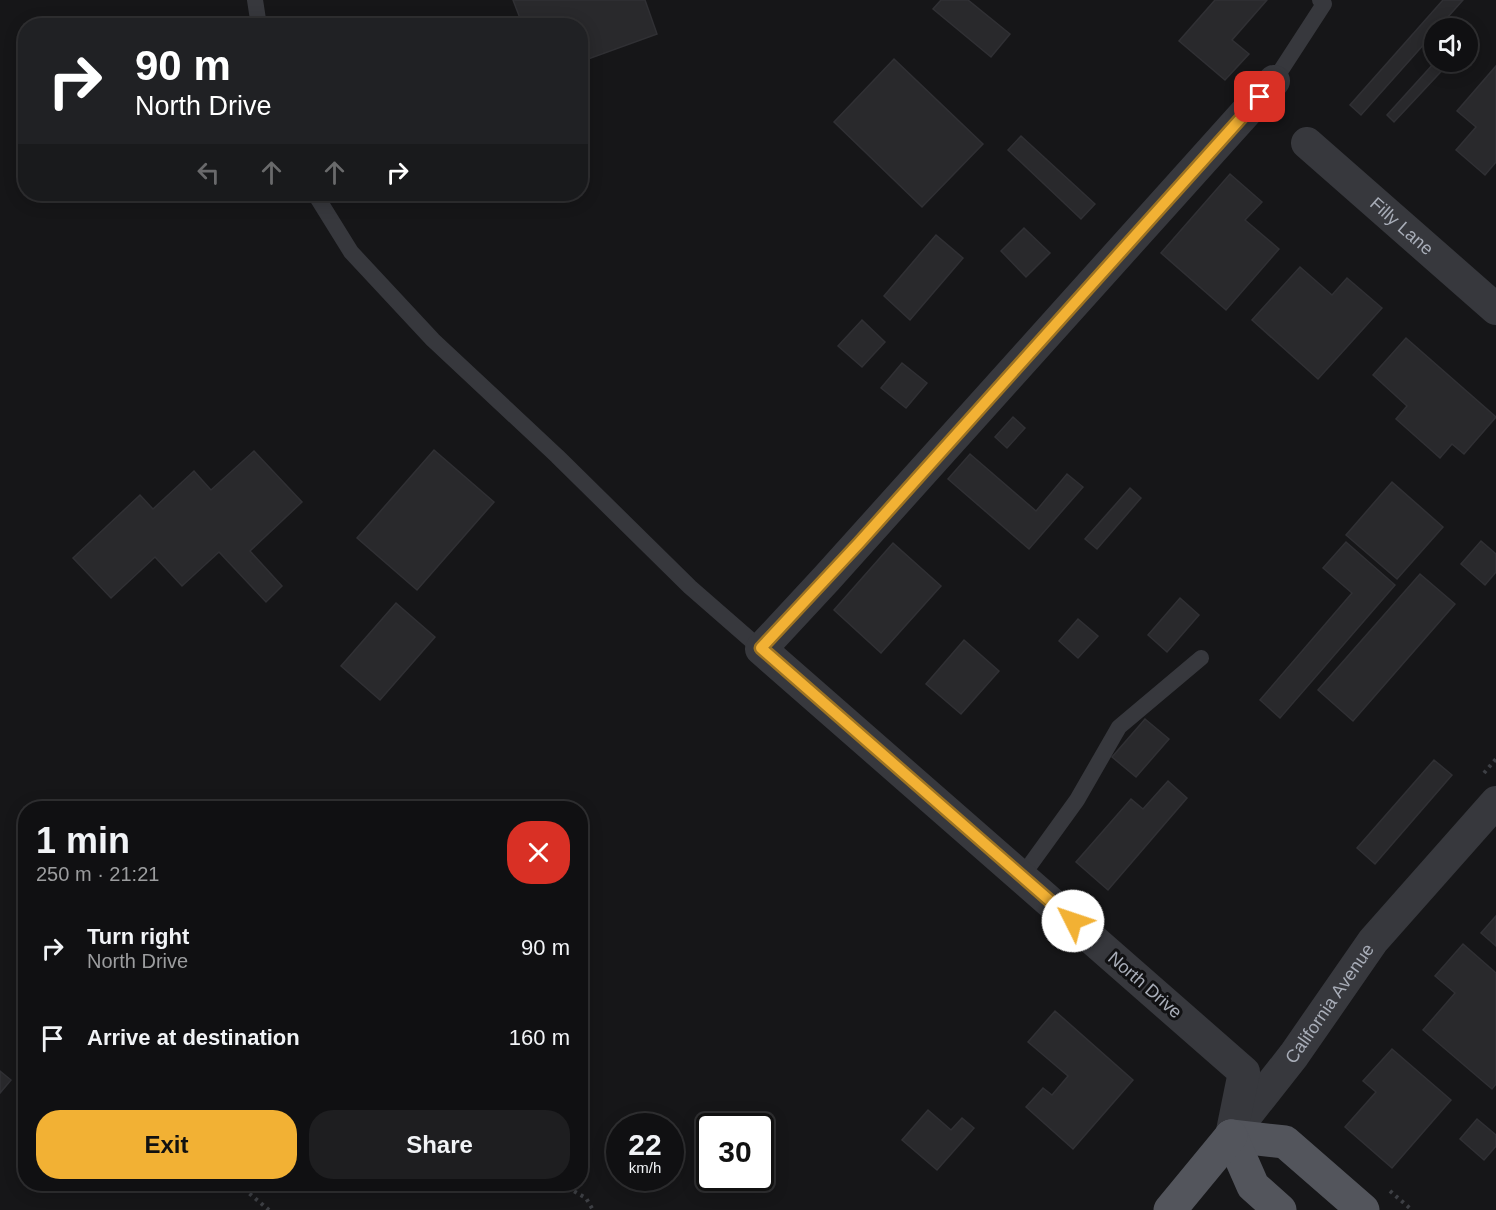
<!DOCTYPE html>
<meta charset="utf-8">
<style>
:root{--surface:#101012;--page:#1e1e20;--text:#f1f3f6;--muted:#9c9d9f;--line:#303032;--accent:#f2b134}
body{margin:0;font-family:Helvetica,sans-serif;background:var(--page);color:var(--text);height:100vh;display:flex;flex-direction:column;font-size:22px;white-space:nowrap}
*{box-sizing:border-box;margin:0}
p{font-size:20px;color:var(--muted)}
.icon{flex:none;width:33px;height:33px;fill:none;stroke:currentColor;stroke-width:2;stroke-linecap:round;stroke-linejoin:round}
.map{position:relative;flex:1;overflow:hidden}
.sheet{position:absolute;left:18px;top:801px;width:570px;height:390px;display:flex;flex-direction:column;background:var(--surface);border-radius:24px;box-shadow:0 3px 15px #0003,0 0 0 2px var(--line)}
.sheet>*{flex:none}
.banner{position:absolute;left:18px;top:18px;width:570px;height:183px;border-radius:24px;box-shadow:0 3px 15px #0003,0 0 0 2px var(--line);background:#202124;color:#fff;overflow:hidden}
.fabs{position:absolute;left:1424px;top:18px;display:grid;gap:12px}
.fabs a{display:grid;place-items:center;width:54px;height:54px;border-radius:50%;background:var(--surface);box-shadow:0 3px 15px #0003,0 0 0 2px var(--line);font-size:30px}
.speed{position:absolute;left:606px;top:1113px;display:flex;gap:12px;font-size:30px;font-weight:700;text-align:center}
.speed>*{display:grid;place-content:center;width:78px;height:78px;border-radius:50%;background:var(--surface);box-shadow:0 3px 15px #0003,0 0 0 2px var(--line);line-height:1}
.speed small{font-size:15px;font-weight:400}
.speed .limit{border:3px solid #111;border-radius:9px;background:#fff;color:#111}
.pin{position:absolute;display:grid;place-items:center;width:51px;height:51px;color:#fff;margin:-26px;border-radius:12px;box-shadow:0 3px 9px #0006}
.me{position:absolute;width:66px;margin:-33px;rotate:311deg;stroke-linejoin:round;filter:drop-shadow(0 0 4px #0008)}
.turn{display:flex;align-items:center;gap:21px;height:126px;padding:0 18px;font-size:27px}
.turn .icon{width:78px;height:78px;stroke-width:2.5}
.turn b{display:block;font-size:42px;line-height:51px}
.lanes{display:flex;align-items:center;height:57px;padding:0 18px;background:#0003;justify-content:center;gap:30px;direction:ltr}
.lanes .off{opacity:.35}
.round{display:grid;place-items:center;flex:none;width:63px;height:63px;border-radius:24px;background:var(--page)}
.headline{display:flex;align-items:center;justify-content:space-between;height:102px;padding:0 18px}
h1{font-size:36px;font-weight:700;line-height:45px}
.button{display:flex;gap:12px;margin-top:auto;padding:12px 18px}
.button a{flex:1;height:69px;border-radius:24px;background:var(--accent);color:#111;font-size:24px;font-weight:700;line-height:69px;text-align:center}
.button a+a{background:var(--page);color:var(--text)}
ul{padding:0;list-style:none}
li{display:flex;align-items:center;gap:18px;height:90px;padding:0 18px}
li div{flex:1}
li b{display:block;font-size:22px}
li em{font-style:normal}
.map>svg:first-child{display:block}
.building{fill:#29292c;stroke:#303034;stroke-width:1.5}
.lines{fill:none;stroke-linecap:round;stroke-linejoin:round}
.path{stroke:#3d3f44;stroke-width:4;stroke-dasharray:3 4.5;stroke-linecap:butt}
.service{stroke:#37383d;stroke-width:16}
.minor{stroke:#37383d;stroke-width:32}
.primary{stroke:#53555c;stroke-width:33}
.route-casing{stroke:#9d7322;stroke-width:15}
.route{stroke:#f2b134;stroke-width:10}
.labels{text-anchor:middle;stroke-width:6;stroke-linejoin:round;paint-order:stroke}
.street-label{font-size:18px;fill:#a8adb8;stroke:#111113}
</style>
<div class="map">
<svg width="1496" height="1210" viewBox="0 0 1496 1210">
<rect width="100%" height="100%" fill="#161618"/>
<g class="building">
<polygon points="513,0 645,0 657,34 580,62 580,26 523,26"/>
<polygon points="941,0 968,0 1010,34 991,57 933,9"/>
<polygon points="1215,0 1267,0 1232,40 1249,54 1225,80 1179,41"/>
<polygon points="1443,0 1463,0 1438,28 1434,28 1434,33 1361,115 1350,105"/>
<polygon points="894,59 983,144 922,207 834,122"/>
<polygon points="1435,62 1450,62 1394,122 1387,115"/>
<polygon points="1496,66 1496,162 1485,175 1456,150 1476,127 1457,111"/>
<polygon points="1021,136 1095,204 1081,219 1008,150"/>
<polygon points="1230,174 1262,202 1245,220 1279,249 1226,310 1161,253"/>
<polygon points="1024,228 1050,253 1026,277 1001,251"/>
<polygon points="936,235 963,258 910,320 884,296"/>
<polygon points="1300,267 1332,295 1347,278 1382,308 1318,379 1252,320"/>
<polygon points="862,320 885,342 862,367 838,346"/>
<polygon points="1406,338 1496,417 1464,454 1452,444 1440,458 1396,419 1407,406 1373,375"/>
<polygon points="902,363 927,383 906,408 881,388"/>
<polygon points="1013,417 1025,428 1007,448 995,437"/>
<polygon points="434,450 494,502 417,590 357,538"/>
<polygon points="254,451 302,502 250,551 282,586 266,602 219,552 182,586 155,557 111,598 73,558 140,495 153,509 194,471 211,490"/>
<polygon points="970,454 1036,511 1067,474 1083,487 1029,549 948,479"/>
<polygon points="1392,482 1443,527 1397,579 1346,535"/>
<polygon points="1130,488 1141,498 1097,549 1085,539"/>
<polygon points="1481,541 1496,554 1496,572 1485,585 1461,564"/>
<polygon points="1346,542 1395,585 1280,718 1260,700 1352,593 1323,568"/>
<polygon points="893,543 941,586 881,653 834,610"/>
<polygon points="1420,574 1455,604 1353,721 1318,690"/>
<polygon points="1180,598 1199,615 1167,652 1148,635"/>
<polygon points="396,603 435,637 380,700 341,666"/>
<polygon points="1078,619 1098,636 1078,658 1059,641"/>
<polygon points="964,640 999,671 961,714 926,684"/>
<polygon points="1145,719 1169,739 1136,777 1112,757"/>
<polygon points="1434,760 1452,775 1375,864 1357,848"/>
<polygon points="1168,781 1187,798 1108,890 1076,862 1131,799 1143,809"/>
<polygon points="1496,916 1496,946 1481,933"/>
<polygon points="1463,944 1496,973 1496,1084 1492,1089 1423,1030 1455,993 1435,976"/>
<polygon points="1055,1011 1133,1080 1073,1149 1026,1107 1043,1088 1052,1095 1068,1076 1028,1042"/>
<polygon points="1392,1049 1451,1100 1392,1168 1345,1127 1376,1092 1363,1081"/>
<polygon points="0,1071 11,1080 0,1093"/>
<polygon points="928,1110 951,1130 962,1118 974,1128 937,1170 902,1140"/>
<polygon points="1477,1119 1496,1135 1496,1146 1484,1160 1460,1139"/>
</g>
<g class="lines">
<g class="path">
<polyline points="1484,773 1496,759"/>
<polyline points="238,1184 269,1210"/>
<polyline points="561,1184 586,1198 593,1210"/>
<polyline points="1390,1191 1412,1210"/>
</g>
<g class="service">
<polyline points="255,0 259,26"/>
<polyline points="1274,81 1324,4 1320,0"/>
<polyline points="315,194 351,252 433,340 557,456 690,587 761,649"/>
<polyline points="1022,876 1077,800 1119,727 1201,658"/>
</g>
<g class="minor">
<path id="s1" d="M1307,143L1496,309"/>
<path id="s2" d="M1235,1130L1294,1055L1373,941L1496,802"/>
<polyline points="1231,1136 1244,1072 761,649 827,578 1274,81"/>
</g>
<g class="primary">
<polyline points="1231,1136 1285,1142 1363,1210"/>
<polyline points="1231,1136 1253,1186 1280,1210"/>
<polyline points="1170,1210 1231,1136"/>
</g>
</g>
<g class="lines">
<g class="route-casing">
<polyline id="route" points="1073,921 761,648 859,543 1260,97"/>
</g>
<use href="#route" class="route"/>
</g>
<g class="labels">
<g class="street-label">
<text dy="6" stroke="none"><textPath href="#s1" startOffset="126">Filly Lane</textPath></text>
<text transform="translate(1145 985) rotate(41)" y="6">North Drive</text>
<text dy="6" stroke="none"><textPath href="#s2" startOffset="158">California Avenue</textPath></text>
</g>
</g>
</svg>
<div class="fabs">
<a><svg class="icon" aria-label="sound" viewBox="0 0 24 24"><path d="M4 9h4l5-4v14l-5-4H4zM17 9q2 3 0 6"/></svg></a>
</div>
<div class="speed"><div>22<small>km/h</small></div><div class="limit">30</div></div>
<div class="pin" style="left:1260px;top:97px;background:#d93025"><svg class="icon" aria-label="arrive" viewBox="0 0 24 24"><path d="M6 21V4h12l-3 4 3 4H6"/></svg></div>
<svg class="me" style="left:1073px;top:921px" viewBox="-20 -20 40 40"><circle r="19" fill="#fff"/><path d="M0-13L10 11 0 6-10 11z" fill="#f2b134"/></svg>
<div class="banner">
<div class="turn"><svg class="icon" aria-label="right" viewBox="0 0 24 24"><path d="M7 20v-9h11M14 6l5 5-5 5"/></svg><div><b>90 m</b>North Drive</div></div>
<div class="lanes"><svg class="icon off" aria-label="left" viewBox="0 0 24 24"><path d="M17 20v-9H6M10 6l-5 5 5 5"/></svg><svg class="icon off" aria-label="ahead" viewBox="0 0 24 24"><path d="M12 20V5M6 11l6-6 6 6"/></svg><svg class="icon off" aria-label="ahead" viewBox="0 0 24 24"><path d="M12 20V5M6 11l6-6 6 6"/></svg><svg class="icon" aria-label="right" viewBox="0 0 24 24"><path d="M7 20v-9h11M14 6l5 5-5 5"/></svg></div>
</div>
<section class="sheet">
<div class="headline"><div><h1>1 min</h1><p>250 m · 21:21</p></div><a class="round" style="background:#d93025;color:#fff"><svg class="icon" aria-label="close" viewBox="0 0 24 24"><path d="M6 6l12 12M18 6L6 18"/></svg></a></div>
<ul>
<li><svg class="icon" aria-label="right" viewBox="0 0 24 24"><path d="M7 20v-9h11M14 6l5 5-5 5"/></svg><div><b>Turn right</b><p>North Drive</p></div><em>90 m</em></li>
<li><svg class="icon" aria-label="arrive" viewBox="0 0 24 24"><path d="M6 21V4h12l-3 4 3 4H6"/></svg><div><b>Arrive at destination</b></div><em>160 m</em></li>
</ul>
<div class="button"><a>Exit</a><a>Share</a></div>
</section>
</div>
